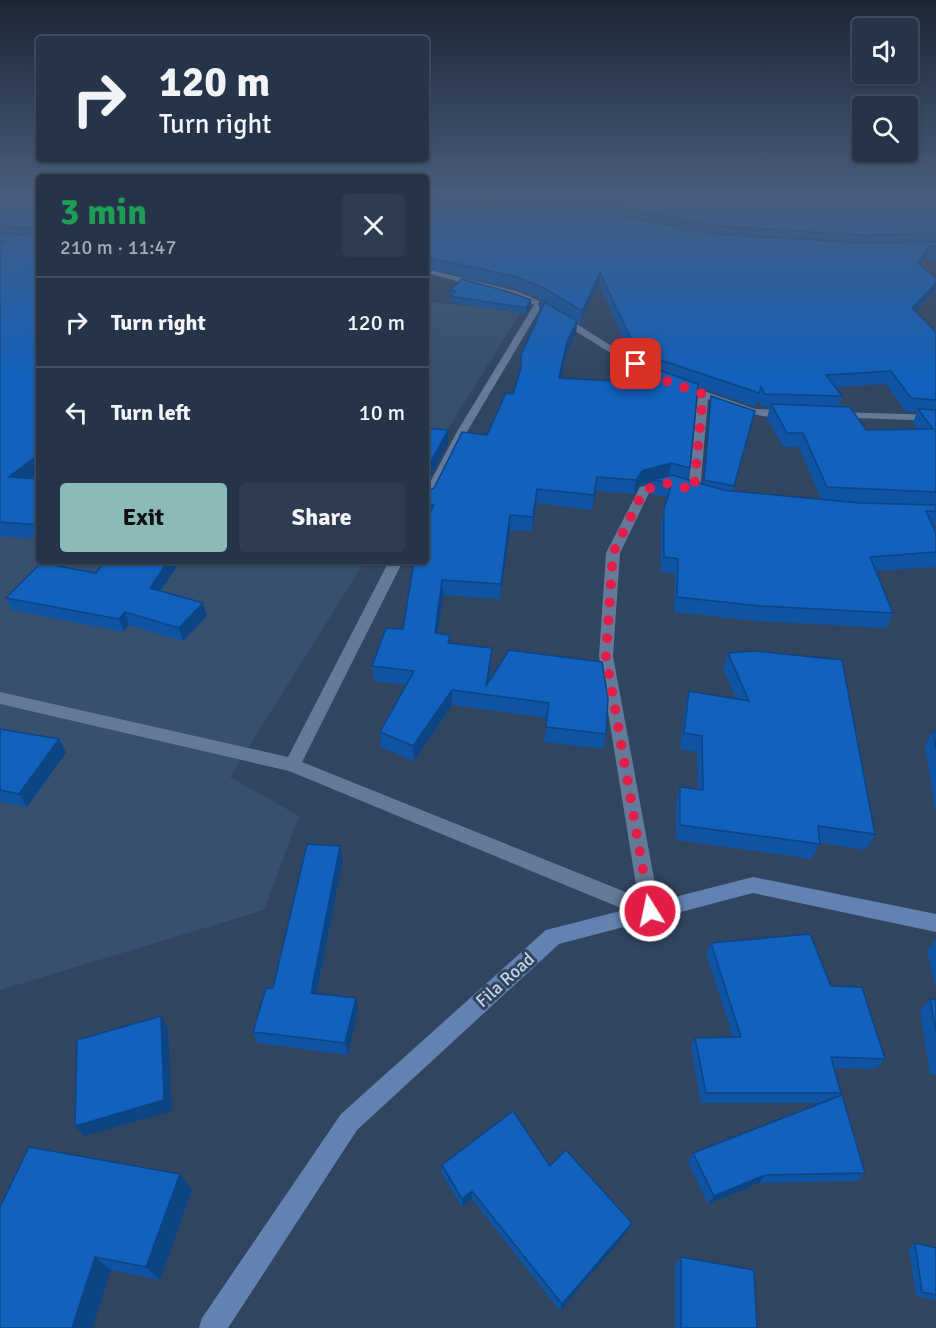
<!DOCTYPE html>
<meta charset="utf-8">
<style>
:root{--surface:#253449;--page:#2d3c50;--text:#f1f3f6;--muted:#a3aab4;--line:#424f61;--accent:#8bbbb9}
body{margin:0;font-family:Signika,sans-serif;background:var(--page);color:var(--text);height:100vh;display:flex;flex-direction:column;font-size:22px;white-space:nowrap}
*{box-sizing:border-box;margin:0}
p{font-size:20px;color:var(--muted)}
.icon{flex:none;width:33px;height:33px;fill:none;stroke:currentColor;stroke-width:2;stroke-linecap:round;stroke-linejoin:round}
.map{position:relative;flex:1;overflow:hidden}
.details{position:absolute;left:36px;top:174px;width:393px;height:390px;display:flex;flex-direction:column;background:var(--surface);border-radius:6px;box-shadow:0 2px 4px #0004,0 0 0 2px var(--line)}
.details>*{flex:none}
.top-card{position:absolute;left:36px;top:36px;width:393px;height:126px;border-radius:6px;box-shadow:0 2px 4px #0004,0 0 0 2px var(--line);background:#253449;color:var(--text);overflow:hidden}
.fabs{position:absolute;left:852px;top:18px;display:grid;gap:12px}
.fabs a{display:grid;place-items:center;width:66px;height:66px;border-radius:6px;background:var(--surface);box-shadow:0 2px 4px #0004,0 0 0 2px var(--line);font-size:30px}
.pin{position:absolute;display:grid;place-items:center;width:51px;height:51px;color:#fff;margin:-26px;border-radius:12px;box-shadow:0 3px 9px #0006}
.me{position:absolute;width:66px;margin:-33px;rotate:350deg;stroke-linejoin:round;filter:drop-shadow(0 0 4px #0008)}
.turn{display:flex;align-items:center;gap:21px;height:126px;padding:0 24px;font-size:27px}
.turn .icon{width:78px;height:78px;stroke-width:2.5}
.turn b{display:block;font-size:42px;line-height:51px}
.round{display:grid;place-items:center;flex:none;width:63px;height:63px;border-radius:6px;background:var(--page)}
.head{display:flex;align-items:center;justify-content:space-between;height:102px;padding:0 24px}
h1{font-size:36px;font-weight:700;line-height:45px;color:#1e9e55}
.primary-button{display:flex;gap:12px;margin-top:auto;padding:12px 24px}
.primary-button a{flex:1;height:69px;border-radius:6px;background:var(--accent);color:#111;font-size:24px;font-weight:700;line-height:69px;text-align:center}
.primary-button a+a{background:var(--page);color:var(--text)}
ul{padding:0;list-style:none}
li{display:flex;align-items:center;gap:18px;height:90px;padding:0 24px;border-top:2px solid var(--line)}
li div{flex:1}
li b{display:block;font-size:22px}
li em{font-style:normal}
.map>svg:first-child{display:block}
.built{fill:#375070}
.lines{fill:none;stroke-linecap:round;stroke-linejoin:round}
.street{fill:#647a98;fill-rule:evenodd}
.secondary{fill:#6283b1;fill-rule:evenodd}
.wall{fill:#0f53a3;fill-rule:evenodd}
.shaded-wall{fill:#0c4484}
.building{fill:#1161bd;stroke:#0c4484;stroke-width:1.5}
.route{stroke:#e11d48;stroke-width:10;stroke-dasharray:0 18}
.labels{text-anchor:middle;stroke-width:6;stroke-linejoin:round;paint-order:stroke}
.near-street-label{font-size:18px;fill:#c8d4e4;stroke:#314561}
</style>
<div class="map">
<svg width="936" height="1328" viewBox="0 0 936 1328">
<rect width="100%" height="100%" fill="#314561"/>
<g class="built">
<polygon points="0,264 39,268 39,561 365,561 230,777 299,816 264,910 0,990"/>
<polygon points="426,302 522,310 426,464"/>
</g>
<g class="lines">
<g class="street">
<polygon points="426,269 516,291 542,302 662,378 654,380 540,309 468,430 432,501 426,505 426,490 458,430 534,305 510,295 426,273"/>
<path d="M676,384H684L755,409L789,410L794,413C777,426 726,406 708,399L700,491L694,495L688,491L698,396L676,388Z"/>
<polygon points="837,412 936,415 936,421 833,417 832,415"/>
<polygon points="672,480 676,482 676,486 649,493 620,553 613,656 660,911 657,917 650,920 289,771 0,704 0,692 288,757 389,561 403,561 302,762 638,897 599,656 606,553 640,487"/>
</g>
<polygon class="secondary" points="753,877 936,914 936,932 753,893 559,944 357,1130 228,1328 199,1328 202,1318 341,1114 546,930"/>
</g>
<g class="wall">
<polygon points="0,193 39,193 39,472 31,479 39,479 39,539 0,536"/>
<path d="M426,193H936V262L927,256L921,265L936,278V288L934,292L916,312L936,332V525H933L936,533V567L876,571L893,613L887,628L755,621L674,612L675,574L661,572V524L664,509L667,497L651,494L653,481L639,485L634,494L596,491L592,510L536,503L532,531L510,530L500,599L443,595L438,633L450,643L492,648L491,663L489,682L509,650L606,734L603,749L544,742L547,718L452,705L414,761L381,747L380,732L406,685L374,681L372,666L403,629L428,519L426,518V492L434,488L487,435L513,394L521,370V355L539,316V304L541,300L577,321L576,334L566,354L560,378L644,383L640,374L641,362L631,356L599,284L580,324L543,300L517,289L426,269ZM484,201L496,206V207H484ZM886,384L906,412H917L913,422L918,429L866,430L839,406L842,396L835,387ZM698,387L755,407L758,400L762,407H770L767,418L783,447H799L821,499L733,491L755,411L711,396L703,484L688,480L690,468Z"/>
<polygon points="450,290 531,300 531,306 526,314 450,302"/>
<polygon points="105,561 174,561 176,568 160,591 207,616 183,641 129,625 124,632 12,610 6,598 96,573"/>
<polygon points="728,653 875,834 866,850 820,843 812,859 676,840 676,803 680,787 698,789 697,752 680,749 685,707 689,691 736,699 723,669"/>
<polygon points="0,729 59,739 66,753 27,807 0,802"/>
<polygon points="933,731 936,732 936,815 925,745"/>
<polygon points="343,859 317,993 358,1010 348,1055 257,1043 253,1032 273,988"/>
<polygon points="936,939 936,988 927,951"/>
<polygon points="711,943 831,986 885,1059 876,1069 834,1068 841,1093 839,1096 865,1173 857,1181 759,1183 708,1204 688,1162 693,1153 821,1103 701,1103 691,1048 695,1038 733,1037 706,954"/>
<polygon points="930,999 936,1000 936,1075 930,1074 920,1011"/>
<polygon points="442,1165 550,1166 628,1231 560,1311 472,1199 462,1207 442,1174"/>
<polygon points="180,1174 192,1190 160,1280 111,1270 93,1328 0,1328"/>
<polygon points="915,1243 936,1248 936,1300 916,1296 909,1248"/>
<polygon points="681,1257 757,1328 675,1328 675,1265"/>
</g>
<g class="shaded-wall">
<polygon points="930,245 927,256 914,274 918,263"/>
<polygon points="600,273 599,284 580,324 582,311"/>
<polygon points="936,283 936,288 934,292 908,320 912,308"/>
<polygon points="531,300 531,306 526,314 526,308"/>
<polygon points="577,321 576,334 566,354 558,391 559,378 567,341"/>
<polygon points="448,430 448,444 426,485 426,470"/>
<polygon points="39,454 39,472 15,491 9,477"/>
<polygon points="671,463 668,477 653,480 653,481 639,485 634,494 636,480 642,471"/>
<polygon points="597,477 596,491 592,510 594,495"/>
<polygon points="537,489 536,503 532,531 533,517"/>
<polygon points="510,515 510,530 500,599 501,584"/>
<polygon points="168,561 174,561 176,568 154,600 150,588"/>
<polygon points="442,580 443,595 436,648 435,633"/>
<polygon points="203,603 207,616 183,641 179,628"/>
<polygon points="125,612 129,625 124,632 119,619"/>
<polygon points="492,648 491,663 487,695 486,686"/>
<polygon points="452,690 452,705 414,761 413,746"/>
<polygon points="59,739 66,753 27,807 19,794"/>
<polygon points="340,846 343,859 314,1005 311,993"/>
<polygon points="356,998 358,1010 348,1055 345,1043"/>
<polygon points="161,1016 168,1028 172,1111 84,1136 75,1126"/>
<polygon points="180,1174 192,1190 160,1280 146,1267"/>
<polygon points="765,1175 759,1183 708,1204 714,1196"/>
<polygon points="472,1191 472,1199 462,1207 462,1199"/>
<polygon points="632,1223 628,1231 560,1311 562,1304"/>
<polygon points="95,1257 111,1270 93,1328 72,1328"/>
</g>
<g class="building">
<polygon points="0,193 39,193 39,454 9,477 39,479 39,525 0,522 0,244 4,242 0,241 0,233 35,236 37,229 0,226"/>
<polygon points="426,193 469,193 484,199 426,197"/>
<polygon points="488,193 936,193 936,234 860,235 717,226 596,203 496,199 496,196"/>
<polygon points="426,204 596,212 717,234 860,243 936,242 936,249 930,245 918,263 936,278 936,283 912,308 936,332 936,400 911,398 891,371 826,375 842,396 765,394 761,387 759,393 661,360 633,343 600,273 582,311 544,288 517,277 426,257"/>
<polygon points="462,279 509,292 531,300 526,308 450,296 456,291 450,290"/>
<polygon points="541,300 577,321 567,341 559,378 652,383 642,361 653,368 698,384 690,468 671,463 642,471 636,480 597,477 594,495 537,489 533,517 510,515 501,584 442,580 435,633 450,635 448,643 492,648 486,686 509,650 602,662 608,698 606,734 546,727 549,703 452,690 413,746 380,732 414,671 372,666 386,628 403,629 414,561 426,561 426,523 434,505 426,504 426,492 434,488 462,432 487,435 506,393 513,394 521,368 521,355 544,304 539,304"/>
<polygon points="711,396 755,411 734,486 704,480"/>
<polygon points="771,404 850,407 866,430 933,429 918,409 936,410 936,492 827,487 803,433 787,433"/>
<polygon points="426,428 448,430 426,470"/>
<polygon points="672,475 723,490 860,503 936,505 936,511 926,511 936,533 936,552 870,557 893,613 760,606 677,597 678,559 664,557 664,509 672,483 653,480"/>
<polygon points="105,561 168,561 150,588 203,603 179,628 125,612 119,619 6,598 41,563 96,573"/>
<polygon points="754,651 842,660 875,834 818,826 820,844 680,825 680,787 703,790 702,736 684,733 689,691 749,701 728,653"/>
<polygon points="0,729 59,739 19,794 0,790"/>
<polygon points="933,731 936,732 936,750"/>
<polygon points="307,844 340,846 311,993 356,998 345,1043 253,1032 266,988 273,988"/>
<polygon points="810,934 831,986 862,987 885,1059 831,1057 841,1093 706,1093 695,1038 741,1037 711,943"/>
<polygon points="930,999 936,1000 936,1032"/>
<polygon points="161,1016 164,1100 75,1126 77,1040"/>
<polygon points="842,1095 865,1173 765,1175 714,1196 693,1153"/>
<polygon points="513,1111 550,1166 566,1150 632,1223 562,1304 472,1191 462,1199 442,1165"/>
<polygon points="29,1147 180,1174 146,1267 95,1257 72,1328 0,1328 0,1207"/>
<polygon points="915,1243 936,1248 936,1295 922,1292"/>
<polygon points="681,1257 754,1270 757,1328 681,1328"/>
</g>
<linearGradient id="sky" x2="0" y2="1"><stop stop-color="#1b2635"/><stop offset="0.51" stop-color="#485c7b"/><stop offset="1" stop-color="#485c7b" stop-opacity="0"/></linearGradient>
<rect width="936" height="378" fill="url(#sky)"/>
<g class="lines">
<polyline class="route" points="636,364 655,377 703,394 694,490 669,483 644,490 613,553 606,656 650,911"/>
</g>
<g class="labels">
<g class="near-street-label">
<text transform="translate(505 980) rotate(-42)" y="6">Fila Road</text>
</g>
</g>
</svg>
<div class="fabs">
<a><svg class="icon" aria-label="sound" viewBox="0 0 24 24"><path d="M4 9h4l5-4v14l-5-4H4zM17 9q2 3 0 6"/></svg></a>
<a><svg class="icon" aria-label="search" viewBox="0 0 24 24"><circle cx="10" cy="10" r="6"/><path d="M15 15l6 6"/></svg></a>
</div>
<div class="pin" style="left:636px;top:364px;background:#d93025"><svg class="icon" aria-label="arrive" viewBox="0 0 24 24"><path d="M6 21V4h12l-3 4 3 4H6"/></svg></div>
<svg class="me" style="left:650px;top:911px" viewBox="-20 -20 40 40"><circle r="17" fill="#e11d48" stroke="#fff" stroke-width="3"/><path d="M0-11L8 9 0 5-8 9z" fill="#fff"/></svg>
<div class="top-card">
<div class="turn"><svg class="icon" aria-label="right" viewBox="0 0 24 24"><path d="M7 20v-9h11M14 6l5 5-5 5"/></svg><div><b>120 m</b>Turn right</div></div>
</div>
<section class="details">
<div class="head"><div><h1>3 min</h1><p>210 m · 11:47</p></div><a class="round"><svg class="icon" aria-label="close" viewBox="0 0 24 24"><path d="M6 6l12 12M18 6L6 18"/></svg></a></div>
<ul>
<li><svg class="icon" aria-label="right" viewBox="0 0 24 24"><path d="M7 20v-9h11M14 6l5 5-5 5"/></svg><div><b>Turn right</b></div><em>120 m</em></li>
<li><svg class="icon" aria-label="left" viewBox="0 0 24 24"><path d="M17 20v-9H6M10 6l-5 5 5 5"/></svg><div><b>Turn left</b></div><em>10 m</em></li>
</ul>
<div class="primary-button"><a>Exit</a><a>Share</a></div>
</section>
</div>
